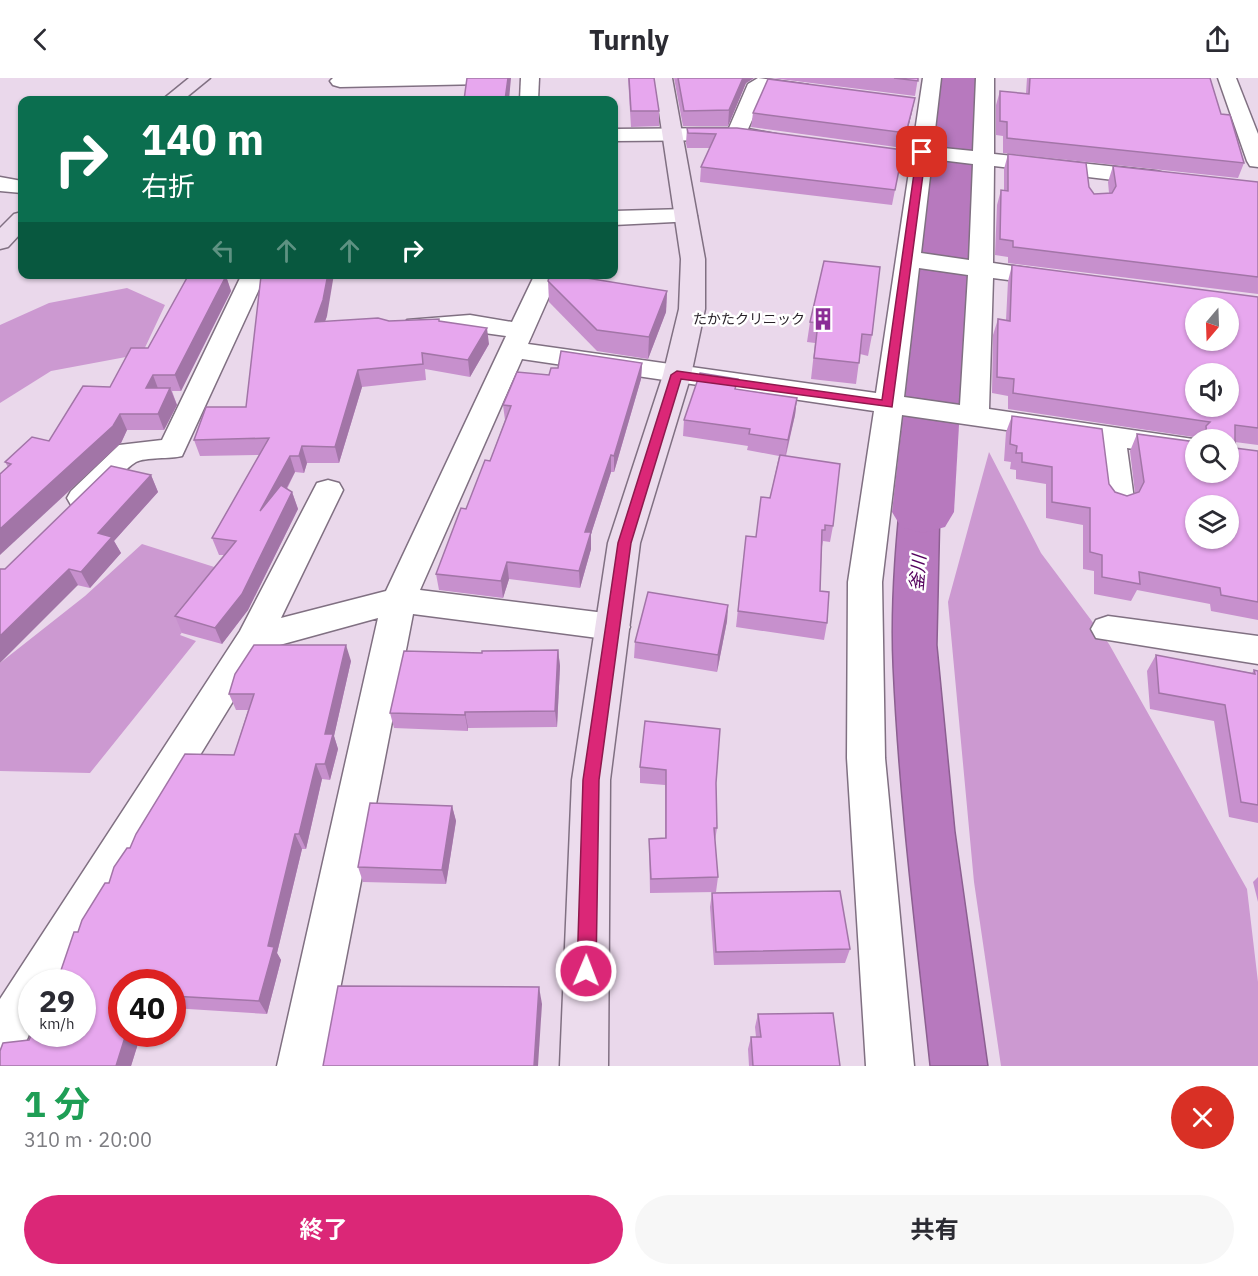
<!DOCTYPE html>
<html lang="ja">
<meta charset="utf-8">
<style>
:root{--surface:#fff;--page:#f7f7f7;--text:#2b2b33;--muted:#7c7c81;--accent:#db2777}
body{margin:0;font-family:"IBM Plex Sans","Noto Sans JP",sans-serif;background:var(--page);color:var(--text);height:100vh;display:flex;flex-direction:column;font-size:22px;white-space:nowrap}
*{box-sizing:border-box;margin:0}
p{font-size:20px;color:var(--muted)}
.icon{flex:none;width:33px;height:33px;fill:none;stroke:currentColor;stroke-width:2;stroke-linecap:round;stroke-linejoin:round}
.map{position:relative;height:988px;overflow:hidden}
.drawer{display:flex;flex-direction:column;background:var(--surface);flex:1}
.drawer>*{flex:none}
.guide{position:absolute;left:18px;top:18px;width:600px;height:183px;border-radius:12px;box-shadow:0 2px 4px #0004;background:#0b6e4f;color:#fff;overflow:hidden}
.needle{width:39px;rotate:199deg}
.tools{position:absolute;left:1185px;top:219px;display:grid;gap:12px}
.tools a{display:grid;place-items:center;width:54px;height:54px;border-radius:50%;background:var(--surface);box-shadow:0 2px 4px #0004;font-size:30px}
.speed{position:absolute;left:18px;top:891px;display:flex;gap:12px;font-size:30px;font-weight:700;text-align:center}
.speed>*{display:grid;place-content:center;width:78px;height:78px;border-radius:50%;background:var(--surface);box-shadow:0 2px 4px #0004;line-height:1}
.speed small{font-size:15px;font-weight:400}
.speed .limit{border:9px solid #d22;background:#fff;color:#111}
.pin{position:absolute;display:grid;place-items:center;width:51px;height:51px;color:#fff;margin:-26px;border-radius:12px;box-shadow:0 3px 9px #0006}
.me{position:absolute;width:66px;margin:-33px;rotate:1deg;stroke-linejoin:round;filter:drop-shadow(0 0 4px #0008)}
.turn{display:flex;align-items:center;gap:21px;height:126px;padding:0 24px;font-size:27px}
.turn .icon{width:78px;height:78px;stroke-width:2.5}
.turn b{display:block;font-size:42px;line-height:51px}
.lanes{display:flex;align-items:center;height:57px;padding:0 24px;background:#0003;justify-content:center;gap:30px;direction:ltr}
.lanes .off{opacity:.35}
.round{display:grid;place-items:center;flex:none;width:63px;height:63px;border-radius:32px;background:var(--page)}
.headline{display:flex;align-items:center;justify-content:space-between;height:102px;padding:0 24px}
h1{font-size:36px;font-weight:700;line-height:45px;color:#1e9e55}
.action{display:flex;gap:12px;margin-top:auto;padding:12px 24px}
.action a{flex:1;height:69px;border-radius:36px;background:var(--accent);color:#fff;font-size:24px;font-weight:700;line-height:69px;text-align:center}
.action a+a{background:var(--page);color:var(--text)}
header{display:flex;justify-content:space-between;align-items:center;height:78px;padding:0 24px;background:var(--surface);font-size:27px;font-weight:700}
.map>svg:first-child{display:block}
.green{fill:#cc99d1}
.water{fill:#b779be;stroke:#8c5f91;stroke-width:1.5}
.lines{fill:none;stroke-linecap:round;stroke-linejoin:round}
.river{fill:#b779be;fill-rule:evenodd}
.street-casing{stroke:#807082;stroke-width:3}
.secondary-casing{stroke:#807082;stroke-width:3}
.street{fill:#fff;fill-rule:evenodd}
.secondary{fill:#ecdced;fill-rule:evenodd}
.wall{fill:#c790cd}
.shaded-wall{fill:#a275a7}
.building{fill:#e7a7ee;stroke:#a275a7;stroke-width:1.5;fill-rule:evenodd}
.route{fill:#db2777;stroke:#8e194d;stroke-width:1.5}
.labels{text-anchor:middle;stroke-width:5;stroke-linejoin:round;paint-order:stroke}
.far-poi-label{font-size:14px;fill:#292229;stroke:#fff;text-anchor:end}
.water-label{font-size:18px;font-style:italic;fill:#53005c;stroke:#fff}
</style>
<header><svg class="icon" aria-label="back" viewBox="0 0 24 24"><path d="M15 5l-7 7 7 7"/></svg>Turnly<svg class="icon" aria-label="share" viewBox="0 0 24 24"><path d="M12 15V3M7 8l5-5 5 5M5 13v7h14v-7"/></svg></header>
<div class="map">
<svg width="1258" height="988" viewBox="0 0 1258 988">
<rect width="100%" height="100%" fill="#ead8eb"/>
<g class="green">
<polygon points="127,210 165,227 142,276 51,293 0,325 0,247 49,225"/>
<polygon points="989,374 1041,475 1109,566 1247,811 1258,904 1258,988 1001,988 974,804 948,524"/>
<polygon points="142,466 230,494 180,557 196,563 90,695 0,693 0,585 85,518"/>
</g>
<g class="water">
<polygon points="941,0 967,0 963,70 934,67"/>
<polygon points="933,83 963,86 955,179 923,175"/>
<polygon points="922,191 956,195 952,322 911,315"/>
<path d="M908,341L948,347L940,435L937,567L955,753L988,988H930C916,856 899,723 893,590C889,507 900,423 908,341Z"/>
</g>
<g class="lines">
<polygon class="river" points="941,0 979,0 954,434 945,449 923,455 901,449 892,434"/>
<g class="street-casing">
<g id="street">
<polygon points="333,0 493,0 484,6 340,9 333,7 330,3"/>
<polygon points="521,0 539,0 538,22 520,22"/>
<polygon points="758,0 808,7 818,13 808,19 765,13 748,51 780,57 783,61 780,65 773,67 734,62 614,63 614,51 729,50 748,6"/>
<path d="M923,0H941L933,69L973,73L976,0H994V76L1156,93L1164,95L1167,100L1164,105L1156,107L994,88L993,185L1054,194L1063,196L1066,201L1063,206L1054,208L993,200L989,331L1200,362H1196V380L1127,370L1134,421L1130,428L1119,432L1108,428L1104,421L1097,365L902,337L882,504L885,680L914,988H866L847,680L848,504L874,333L522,281L420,512L613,536L625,540L630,549L625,558L613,562L413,536L325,988H277L378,540L265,571L61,904H32C32,940 38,969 0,985V921L240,553L317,405L328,402L339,405L343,412L281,540L386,513L506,258L470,253L416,256L407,254L403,248L407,242L470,237L512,244L535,196H559L528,266L876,315ZM932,81L973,86L969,182L921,175ZM919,190L968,197L960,327L904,319Z"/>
<polygon points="1218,0 1236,0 1258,56 1258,89 1250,88 1247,83"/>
<polygon points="0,99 22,103 22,115 0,113"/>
<polygon points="686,131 694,133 697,138 694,143 614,147 614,133"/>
<path d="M242,196H266L182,378C171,381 145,379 136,384C113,397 103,437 71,427L67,420L71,413L119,367L162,362Z"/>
<polygon points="1108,538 1258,558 1258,586 1096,560 1091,551 1096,542"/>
</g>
</g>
<g class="secondary-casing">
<g id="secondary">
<polygon points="189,0 210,0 183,22 162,22"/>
<polygon points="654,0 672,0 705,181 705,231 691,297 640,465 610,702 608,988 560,988 572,702 608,465 663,297 679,231 681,181"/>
<polygon points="22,134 22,154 8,169 0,171 0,150 14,136"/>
</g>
</g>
<use href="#street" class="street"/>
<use href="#secondary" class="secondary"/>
</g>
<g class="wall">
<polygon points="628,0 654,0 659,33 659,48 631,49"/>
<polygon points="674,0 754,0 746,5 728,48 683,48"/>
<polygon points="772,0 918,0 915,18"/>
<polygon points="1027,0 1210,0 1221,36 1244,85 1238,100 1003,75 1003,58 996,57 996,27 1000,13 1026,15"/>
<polygon points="912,34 903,70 751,49 753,35"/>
<polygon points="687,50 903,72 892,127 700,104 701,89 710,70 687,70 686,65"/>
<polygon points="1008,76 1089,109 1094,116 1109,115 1108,104 1113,88 1258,104 1258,216 1008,185 1008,179 995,177 997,127 1001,112 1004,112 1004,91"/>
<polygon points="824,183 872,257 868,278 860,276 856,306 811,301 815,265 807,264 810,244"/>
<polygon points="1012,187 1258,219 1258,367 1235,364 1235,370 1258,373 1258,542 1211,533 1210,526 1137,512 1131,523 1094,516 1094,493 1083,491 1083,447 1046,440 1046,406 1016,401 1016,392 1010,391 1011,384 1004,383 1006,354 1012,338 1109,406 1115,414 1127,418 1135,415 1130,373 1137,356 1196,394 1228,362 1200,362 1200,360 1008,331 1008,318 992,315 993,257 998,241 1006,242 1008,203"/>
<polygon points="226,198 231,213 181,313 172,313 177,327 164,352 127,352 121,365 8,389 5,384 49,363 110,309 148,270"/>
<polygon points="548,203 667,213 666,234 648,281 597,273 549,224"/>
<polygon points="327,238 325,243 440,243 489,266 470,299 425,291 426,302 362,309 339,385 307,385 304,395 295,394 287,411 292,414 298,431 248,532 222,566 182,555 175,538 224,477 219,477 212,460 260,377 200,378 194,362 246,329"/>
<polygon points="642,285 641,301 614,394 611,394 591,456 591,471 580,510 509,501 503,520 439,512 436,496 490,383 505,342 503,327 558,290"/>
<polygon points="737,311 797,320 795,337 786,378 833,448 830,464 823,463 822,469 820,513 827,545 824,562 736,549 746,458 756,459 770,420 779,378 747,372 748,368 683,358 684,342"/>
<polygon points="151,397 158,414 114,463 121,475 90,510 5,491"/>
<polygon points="728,527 727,543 717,594 634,580 635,564"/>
<polygon points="558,572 560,588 557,649 468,650 468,653 394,650 390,635 482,575"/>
<polygon points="1156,577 1252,595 1254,592 1258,593 1258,745 1229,739 1214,643 1150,631 1147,593"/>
<polygon points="351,583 334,658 338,671 330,702 322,701 306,771 302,771 277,875 281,882 267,936 172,930 172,904 122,904 122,956 141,956 131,988 0,988 29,962 82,956 78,854 109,805 130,770 234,677 248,632 236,632 229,616"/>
<polygon points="720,651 716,705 717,750 715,763 718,799 716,814 650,815 649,761 665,760 665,707 640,705 640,689"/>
<polygon points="452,728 456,743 446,806 363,804 358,789"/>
<polygon points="1258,799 1258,824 1253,804"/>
<polygon points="712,815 850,871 845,885 714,887 710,829"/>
<polygon points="758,936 840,988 749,988 748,971 751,959 756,959 755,949"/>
</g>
<g class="shaded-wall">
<polygon points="508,0 511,0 509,22 505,22"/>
<polygon points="743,0 754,0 746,5 728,48 729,32"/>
<polygon points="915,20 912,34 903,70 906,55"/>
<polygon points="328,196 334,196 327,238 319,260 315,244"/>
<polygon points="226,198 231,213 181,313 175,297"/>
<polygon points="667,213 666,234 648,281 649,259"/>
<polygon points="487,250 489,266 470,299 468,282"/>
<polygon points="642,285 641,301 614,394 614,378"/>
<polygon points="358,292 362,309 339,385 335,369"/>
<polygon points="153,297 159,313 146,310"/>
<polygon points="170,310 177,327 164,352 158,336"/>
<polygon points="797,320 795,337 785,379 788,362"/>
<polygon points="120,336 127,352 121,365 0,477 0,451"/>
<polygon points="302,368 307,385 304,395 299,378"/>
<polygon points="611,377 611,394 591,456 591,471 580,510 579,493 585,454"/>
<polygon points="290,378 295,394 266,449 260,433"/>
<polygon points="151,397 158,414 114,463 121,475 90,510 81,494 98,455"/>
<polygon points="292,414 298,431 248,532 222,566 215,550"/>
<polygon points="507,484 509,501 503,520 501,503"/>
<polygon points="69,491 78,507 0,585 0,558"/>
<polygon points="728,527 727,543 717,594 718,577"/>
<polygon points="346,567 351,583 334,658 338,671 330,702 325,686 325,656"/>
<polygon points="558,572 560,588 557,649 555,633"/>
<polygon points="465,634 468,650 468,653 465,637"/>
<polygon points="316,686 322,701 306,771 299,756"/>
<polygon points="452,728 456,743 446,806 442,792"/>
<polygon points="295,756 302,771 277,875 281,882 267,936 259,923 268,868"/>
<polygon points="539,909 542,926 538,988 534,988"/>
<polygon points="126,956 141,956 131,988 116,988"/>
</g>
<g class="building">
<polygon points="467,0 508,0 505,22 464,22"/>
<polygon points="629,0 654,0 659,33 631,33"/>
<polygon points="678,0 743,0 729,32 684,33"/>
<polygon points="894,0 918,0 918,3"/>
<polygon points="1030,0 1210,0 1221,36 1230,37 1244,85 1007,60 1007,44 1000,43 1000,13 1029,16"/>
<polygon points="768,1 915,20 906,55 753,35"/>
<polygon points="687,50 737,50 903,72 895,112 701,89 716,56 688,55"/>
<polygon points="1008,76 1086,85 1089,109 1094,116 1112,115 1116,108 1113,88 1258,104 1258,199 1013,169 1013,163 1000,161 1001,112 1008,113"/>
<polygon points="824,183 880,189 872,257 862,256 859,285 814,280 818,245 810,244"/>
<path d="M1012,187L1258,219V350L1235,347V370L1258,373V524L1221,517L1220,510L1139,494L1140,506L1102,499V477L1090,474V430L1052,424V389L1022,384V375H1016L1017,368L1010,366L1012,338L1102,351L1109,406L1115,414L1127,418L1139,414L1144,404L1137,356L1196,364V394H1228V362H1207L1206,348L1210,344L1013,315L1014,301L997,299L998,241L1010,243ZM1196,230H1228V262H1196ZM1196,296H1228V328H1196ZM1196,428H1228V460H1196Z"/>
<polygon points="289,196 328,196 323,222 315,244 378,240 389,243 439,241 439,243 487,250 468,282 422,275 423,286 358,292 335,369 302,368 299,378 290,378 260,433 281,407 292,414 242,516 215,550 175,538 236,463 212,460 269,360 194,362 206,329 246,329 261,198 289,198"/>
<polygon points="550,196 562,196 667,213 649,259 597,252 548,203"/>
<polygon points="188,198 226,198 175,297 153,297 146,310 170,310 158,336 120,336 113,348 0,451 0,396 11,386 5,384 32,359 49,363 83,308 110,309 131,270 148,270"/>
<polygon points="561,273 642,285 614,378 611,377 585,454 591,454 579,493 507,484 501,503 436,496 461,430 466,431 485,382 490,383 511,328 503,327 517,294 549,297 551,290 558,290"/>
<polygon points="700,295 738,301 735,311 797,320 788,362 749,356 750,351 684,342"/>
<polygon points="780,377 840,386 833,448 825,447 825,452 822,452 820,513 829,514 827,545 738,533 746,458 756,459 761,419 770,420"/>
<polygon points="111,388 151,397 98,455 112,459 81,494 69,491 0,558 0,491 5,491"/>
<polygon points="648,514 728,527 718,577 635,564"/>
<polygon points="254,567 346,567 325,656 333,656 325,686 316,686 299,756 295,756 268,868 274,869 259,923 172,918 172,904 122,904 122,956 126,956 116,988 0,988 0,973 3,965 29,962 32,955 82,956 82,904 57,904 74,854 78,854 82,842 105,805 109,805 114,789 127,770 130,770 136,756 185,676 234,677 254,616 229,616 235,596"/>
<polygon points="558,572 555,633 465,634 465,637 390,635 404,573 482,575 482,573"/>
<polygon points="1156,577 1255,596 1254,592 1258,593 1258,727 1241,724 1225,627 1159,615"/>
<polygon points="645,643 720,651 716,705 717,750 714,750 718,799 651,801 649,761 666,760 666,692 640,689"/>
<polygon points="370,725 452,728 442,792 358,789"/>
<polygon points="840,813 850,871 716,874 712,815"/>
<polygon points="338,908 539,909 534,988 323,988"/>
<polygon points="833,935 840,988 753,988 751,959 761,959 758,936"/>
</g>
<polygon class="route" points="922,72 926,74 892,329 681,301 631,465 599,702 596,893 593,899 586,902 580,899 577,893 583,702 618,465 671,297 677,293 882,322 917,74"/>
<defs>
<g id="building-bare" transform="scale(1.8)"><path d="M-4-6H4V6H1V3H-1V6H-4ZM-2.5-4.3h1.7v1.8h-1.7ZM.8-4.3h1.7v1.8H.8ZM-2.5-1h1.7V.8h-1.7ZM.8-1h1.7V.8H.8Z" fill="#8b2d96" stroke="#fff" stroke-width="2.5" paint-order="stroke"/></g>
</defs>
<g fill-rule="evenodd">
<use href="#building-bare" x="823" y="241"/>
</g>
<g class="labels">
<g class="far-poi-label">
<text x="805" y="246">たかたクリニック</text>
</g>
<g class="water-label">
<text transform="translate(918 495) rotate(-85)" y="6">釜川</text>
</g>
</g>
</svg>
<div class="tools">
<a><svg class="needle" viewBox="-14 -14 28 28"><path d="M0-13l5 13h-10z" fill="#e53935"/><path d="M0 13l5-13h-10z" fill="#7c7c81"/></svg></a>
<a><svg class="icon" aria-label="sound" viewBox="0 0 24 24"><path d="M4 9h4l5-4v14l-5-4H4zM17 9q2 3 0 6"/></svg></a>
<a><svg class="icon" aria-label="search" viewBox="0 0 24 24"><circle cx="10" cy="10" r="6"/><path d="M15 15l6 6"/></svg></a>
<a><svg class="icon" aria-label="layers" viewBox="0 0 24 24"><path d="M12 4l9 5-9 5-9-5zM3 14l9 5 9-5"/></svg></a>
</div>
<div class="speed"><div>29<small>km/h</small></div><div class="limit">40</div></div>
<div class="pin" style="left:922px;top:74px;background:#d93025"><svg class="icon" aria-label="arrive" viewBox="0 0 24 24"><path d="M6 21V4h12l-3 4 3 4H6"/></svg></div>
<svg class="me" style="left:586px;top:893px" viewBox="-20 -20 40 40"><circle r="17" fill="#db2777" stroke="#fff" stroke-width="3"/><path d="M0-11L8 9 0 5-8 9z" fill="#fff"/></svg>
<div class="guide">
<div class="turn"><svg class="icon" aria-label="right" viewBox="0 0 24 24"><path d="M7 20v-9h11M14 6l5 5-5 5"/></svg><div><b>140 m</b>右折</div></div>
<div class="lanes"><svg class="icon off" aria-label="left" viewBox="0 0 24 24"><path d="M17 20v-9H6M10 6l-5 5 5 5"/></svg><svg class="icon off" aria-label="ahead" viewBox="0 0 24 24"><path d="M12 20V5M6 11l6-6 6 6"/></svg><svg class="icon off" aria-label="ahead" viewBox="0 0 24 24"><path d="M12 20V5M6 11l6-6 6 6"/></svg><svg class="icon" aria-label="right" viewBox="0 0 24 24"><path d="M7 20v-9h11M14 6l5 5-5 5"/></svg></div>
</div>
</div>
<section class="drawer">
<div class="headline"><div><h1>1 分</h1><p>310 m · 20:00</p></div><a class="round" style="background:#d93025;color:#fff"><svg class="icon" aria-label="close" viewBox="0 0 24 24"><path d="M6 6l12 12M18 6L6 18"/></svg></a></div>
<div class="action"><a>終了</a><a>共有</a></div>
</section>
